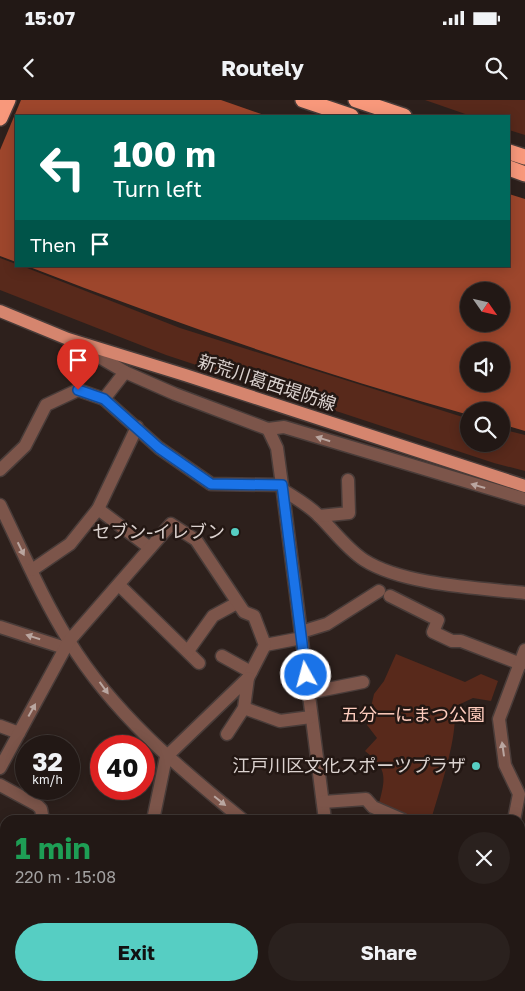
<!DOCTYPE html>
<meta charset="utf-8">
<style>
:root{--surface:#221815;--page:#2a211e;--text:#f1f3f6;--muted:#a2a0a0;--line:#3f3734;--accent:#56cec3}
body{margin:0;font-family:"Golos Text","Noto Sans JP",sans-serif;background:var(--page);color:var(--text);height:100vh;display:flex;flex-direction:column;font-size:19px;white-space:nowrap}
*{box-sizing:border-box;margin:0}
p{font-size:16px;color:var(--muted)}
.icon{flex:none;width:28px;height:28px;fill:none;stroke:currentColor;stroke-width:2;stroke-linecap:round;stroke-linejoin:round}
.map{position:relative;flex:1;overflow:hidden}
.side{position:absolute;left:0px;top:715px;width:525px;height:176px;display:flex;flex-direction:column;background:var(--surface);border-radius:15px 15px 0 0;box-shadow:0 2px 12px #0003,0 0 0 1px var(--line)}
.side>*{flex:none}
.hud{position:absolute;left:15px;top:15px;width:495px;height:152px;border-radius:0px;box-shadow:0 2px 12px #0003,0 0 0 1px var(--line);background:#00695c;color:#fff;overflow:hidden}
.needle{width:32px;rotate:124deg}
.buttons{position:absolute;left:460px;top:182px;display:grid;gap:10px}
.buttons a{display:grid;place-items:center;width:50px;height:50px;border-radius:50%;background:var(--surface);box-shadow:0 2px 12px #0003,0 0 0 1px var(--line);font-size:25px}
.speed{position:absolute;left:15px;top:635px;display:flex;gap:10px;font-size:25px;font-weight:700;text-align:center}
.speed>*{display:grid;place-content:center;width:65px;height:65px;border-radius:50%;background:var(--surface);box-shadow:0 2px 12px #0003,0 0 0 1px var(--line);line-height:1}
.speed small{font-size:12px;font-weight:400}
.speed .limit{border:8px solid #d22;background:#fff;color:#111}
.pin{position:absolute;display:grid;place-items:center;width:42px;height:42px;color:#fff;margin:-51px -21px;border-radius:50% 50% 50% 0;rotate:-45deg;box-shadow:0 0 5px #0007}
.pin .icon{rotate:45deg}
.me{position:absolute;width:55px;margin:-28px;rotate:353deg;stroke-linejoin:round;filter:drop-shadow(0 0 4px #0008)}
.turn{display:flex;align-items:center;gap:18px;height:105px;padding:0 15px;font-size:22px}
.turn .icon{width:65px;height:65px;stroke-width:2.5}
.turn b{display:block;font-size:35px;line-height:42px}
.then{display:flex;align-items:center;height:48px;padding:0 15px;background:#0003;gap:10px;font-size:19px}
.round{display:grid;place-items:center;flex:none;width:52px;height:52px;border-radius:26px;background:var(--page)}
.head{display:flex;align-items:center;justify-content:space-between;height:85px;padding:0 15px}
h1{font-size:30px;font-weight:700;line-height:38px;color:#1e9e55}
.button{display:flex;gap:10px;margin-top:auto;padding:10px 15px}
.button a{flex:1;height:58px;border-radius:30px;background:var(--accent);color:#111;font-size:20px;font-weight:700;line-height:58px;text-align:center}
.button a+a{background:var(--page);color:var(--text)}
.status{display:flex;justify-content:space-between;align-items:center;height:35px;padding:0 25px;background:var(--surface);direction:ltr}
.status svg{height:14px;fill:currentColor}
header{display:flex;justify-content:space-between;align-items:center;height:65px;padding:0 15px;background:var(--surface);font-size:22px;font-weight:700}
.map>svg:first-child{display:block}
.green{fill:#58291b}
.water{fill:#9d462c;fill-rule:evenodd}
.pier{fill:#2d201c}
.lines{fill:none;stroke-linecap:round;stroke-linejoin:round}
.minor-casing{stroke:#493c39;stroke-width:15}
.major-casing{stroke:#493c39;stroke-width:15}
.highway-casing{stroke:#493c39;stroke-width:18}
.minor{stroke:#7c554a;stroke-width:12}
.major{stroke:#d5856e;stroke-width:12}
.highway{stroke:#f8987b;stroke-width:15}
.oneway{fill:#baa6a0}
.route-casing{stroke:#114b97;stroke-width:12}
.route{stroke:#1a73e8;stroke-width:9}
.poi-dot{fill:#56cec3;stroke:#231713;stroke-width:2}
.labels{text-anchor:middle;stroke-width:5;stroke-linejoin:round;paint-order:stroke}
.street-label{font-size:18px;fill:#dbd2cf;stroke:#231713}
.poi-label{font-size:18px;fill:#dbd2cf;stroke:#231713;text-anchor:end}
.park-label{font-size:18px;fill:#ffcdbe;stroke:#231713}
</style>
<div class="status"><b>15:07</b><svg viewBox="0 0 49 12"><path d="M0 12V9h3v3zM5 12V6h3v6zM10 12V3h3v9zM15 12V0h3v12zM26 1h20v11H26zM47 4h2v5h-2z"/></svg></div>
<header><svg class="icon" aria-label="back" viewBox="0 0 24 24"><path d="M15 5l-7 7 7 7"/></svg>Routely<svg class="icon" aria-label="search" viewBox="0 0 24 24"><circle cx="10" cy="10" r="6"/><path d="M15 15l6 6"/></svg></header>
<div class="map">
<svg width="525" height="891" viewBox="0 0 525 891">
<rect width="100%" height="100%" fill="#2d201c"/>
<g class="green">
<polygon points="425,0 525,0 525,35 509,30 509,16 471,16"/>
<polygon points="0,158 16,164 16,166 22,166 180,228 469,319 469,344 501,344 501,329 525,335 525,371 494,363 166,255 0,190"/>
<path d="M396,554L465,582L481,574L498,581L491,601L473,598L454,607C459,636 439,691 431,720H417L379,703C386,677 387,668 365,651L377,638L367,625L374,594L384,581Z"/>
</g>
<g class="water">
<polygon points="0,0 221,0 267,16 16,16 16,162 0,156"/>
<path d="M509,94L525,99V331L501,324V311H469V315C319,273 172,222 27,166H509ZM469,191H501V224H469ZM469,251H501V284H469Z"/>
</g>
<polygon class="pier" points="0,0 21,0 0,50"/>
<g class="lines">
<g class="minor-casing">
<g id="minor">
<polyline points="79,245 125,272 175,294 268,329 284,327 525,399"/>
<polyline points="104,299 125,272"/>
<polyline points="268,329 277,348 282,385 325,720"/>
<polyline points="0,370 25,346 46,305 78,290 104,299 159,348 211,384 282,385"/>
<path d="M283,390C295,398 310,406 320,417C334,431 347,449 364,460C403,485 479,488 525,493"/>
<path d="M0,405C22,450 42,498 69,541C113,613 178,667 243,720"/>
<polyline points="98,409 150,448"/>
<polyline points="319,416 349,413 348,380"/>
<polyline points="32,470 70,444 98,409 137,327"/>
<polyline points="120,486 199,563"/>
<polyline points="390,496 438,520 433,532 452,541 461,541 521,564"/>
<polyline points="0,527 65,548"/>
<polyline points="301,532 327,524 379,491"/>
<polyline points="265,545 302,538"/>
<polyline points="188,551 213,516 237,503"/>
<polyline points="222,556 251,572"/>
<polyline points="308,593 363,582"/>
<polyline points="244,608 280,621 311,617"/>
<polyline points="0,626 19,633"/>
<polyline points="0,668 69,541 171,424 196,440 244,512 254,516 265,545 248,578"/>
<polyline points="0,685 37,705 41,709 43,720"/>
<polyline points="323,702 366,699 373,707 403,720"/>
<polyline points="153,720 166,657 248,578 244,608 227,634"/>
<polyline points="514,720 519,694 505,665 499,619 525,550"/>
<polyline points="0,776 5,775"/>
<polyline points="0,849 5,855"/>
<polyline points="30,886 33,891"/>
<polyline points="237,886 239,891"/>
<polyline points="346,886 347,891"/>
<polyline points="458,886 461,891"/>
<polyline points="131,891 136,886"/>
<polyline points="483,891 488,886"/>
</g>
</g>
<g class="major-casing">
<polyline id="major" points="0,211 68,239 185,275 525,386"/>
</g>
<g class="highway-casing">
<g id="highway">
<polyline points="303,0 351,16"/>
<polyline points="356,0 404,16"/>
<polyline points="0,18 8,0"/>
<polyline points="509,52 525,57"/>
<polyline points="509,68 525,74"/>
</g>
</g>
<use href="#minor" class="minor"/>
<use href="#major" class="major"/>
<use href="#highway" class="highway"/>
</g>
<defs><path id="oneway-solid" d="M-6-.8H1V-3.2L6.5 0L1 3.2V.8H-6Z" transform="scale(1.25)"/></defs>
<g class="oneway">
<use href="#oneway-solid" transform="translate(323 339) rotate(-163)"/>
<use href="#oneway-solid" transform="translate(478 386) rotate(-164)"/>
<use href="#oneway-solid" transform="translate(21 449) rotate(64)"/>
<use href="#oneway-solid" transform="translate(33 537) rotate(-162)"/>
<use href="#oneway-solid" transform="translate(104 588) rotate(54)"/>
<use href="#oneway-solid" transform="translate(32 610) rotate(-61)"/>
<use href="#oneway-solid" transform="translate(503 649) rotate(-98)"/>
<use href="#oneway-solid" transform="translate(220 701) rotate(39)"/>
</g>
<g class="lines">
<g class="route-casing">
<polyline id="route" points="78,290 104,299 159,348 211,384 282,385 306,575"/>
</g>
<use href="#route" class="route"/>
</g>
<g class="poi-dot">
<circle cx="235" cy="432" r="5"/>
<circle cx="476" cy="666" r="5"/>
</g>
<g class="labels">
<g class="street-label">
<text transform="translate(267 283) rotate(18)" y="6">新荒川葛西堤防線</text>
</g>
<g class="poi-label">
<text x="225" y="438">セブン-イレブン</text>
<text x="466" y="672">江戸川区文化スポーツプラザ</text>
</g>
<g class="park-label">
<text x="413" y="621">五分一にまつ公園</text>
</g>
</g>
</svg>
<div class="buttons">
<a><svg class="needle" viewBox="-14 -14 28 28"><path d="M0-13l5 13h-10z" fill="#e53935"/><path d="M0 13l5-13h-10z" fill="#a2a0a0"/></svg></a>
<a><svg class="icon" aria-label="sound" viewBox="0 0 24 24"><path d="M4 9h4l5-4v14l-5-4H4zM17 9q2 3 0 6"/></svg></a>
<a><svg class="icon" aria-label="search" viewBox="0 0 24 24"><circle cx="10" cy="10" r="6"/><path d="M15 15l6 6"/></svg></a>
</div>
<div class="speed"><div>32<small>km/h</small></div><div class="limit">40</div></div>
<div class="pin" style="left:78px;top:290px;background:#d93025"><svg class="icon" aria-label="arrive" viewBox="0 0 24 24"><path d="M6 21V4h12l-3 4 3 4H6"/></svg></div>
<svg class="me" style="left:306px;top:575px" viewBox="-20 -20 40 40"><circle r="17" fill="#1a73e8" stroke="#fff" stroke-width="3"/><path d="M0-11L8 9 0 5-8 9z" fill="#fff"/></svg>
<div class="hud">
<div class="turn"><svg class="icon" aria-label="left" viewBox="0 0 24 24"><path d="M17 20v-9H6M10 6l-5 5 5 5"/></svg><div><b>100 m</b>Turn left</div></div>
<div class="then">Then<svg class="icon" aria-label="arrive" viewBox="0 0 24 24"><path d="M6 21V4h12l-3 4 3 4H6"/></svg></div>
</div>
<section class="side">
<div class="head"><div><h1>1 min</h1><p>220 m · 15:08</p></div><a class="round"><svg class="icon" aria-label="close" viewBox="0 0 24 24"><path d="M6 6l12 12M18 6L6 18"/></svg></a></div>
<div class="button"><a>Exit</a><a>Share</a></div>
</section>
</div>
